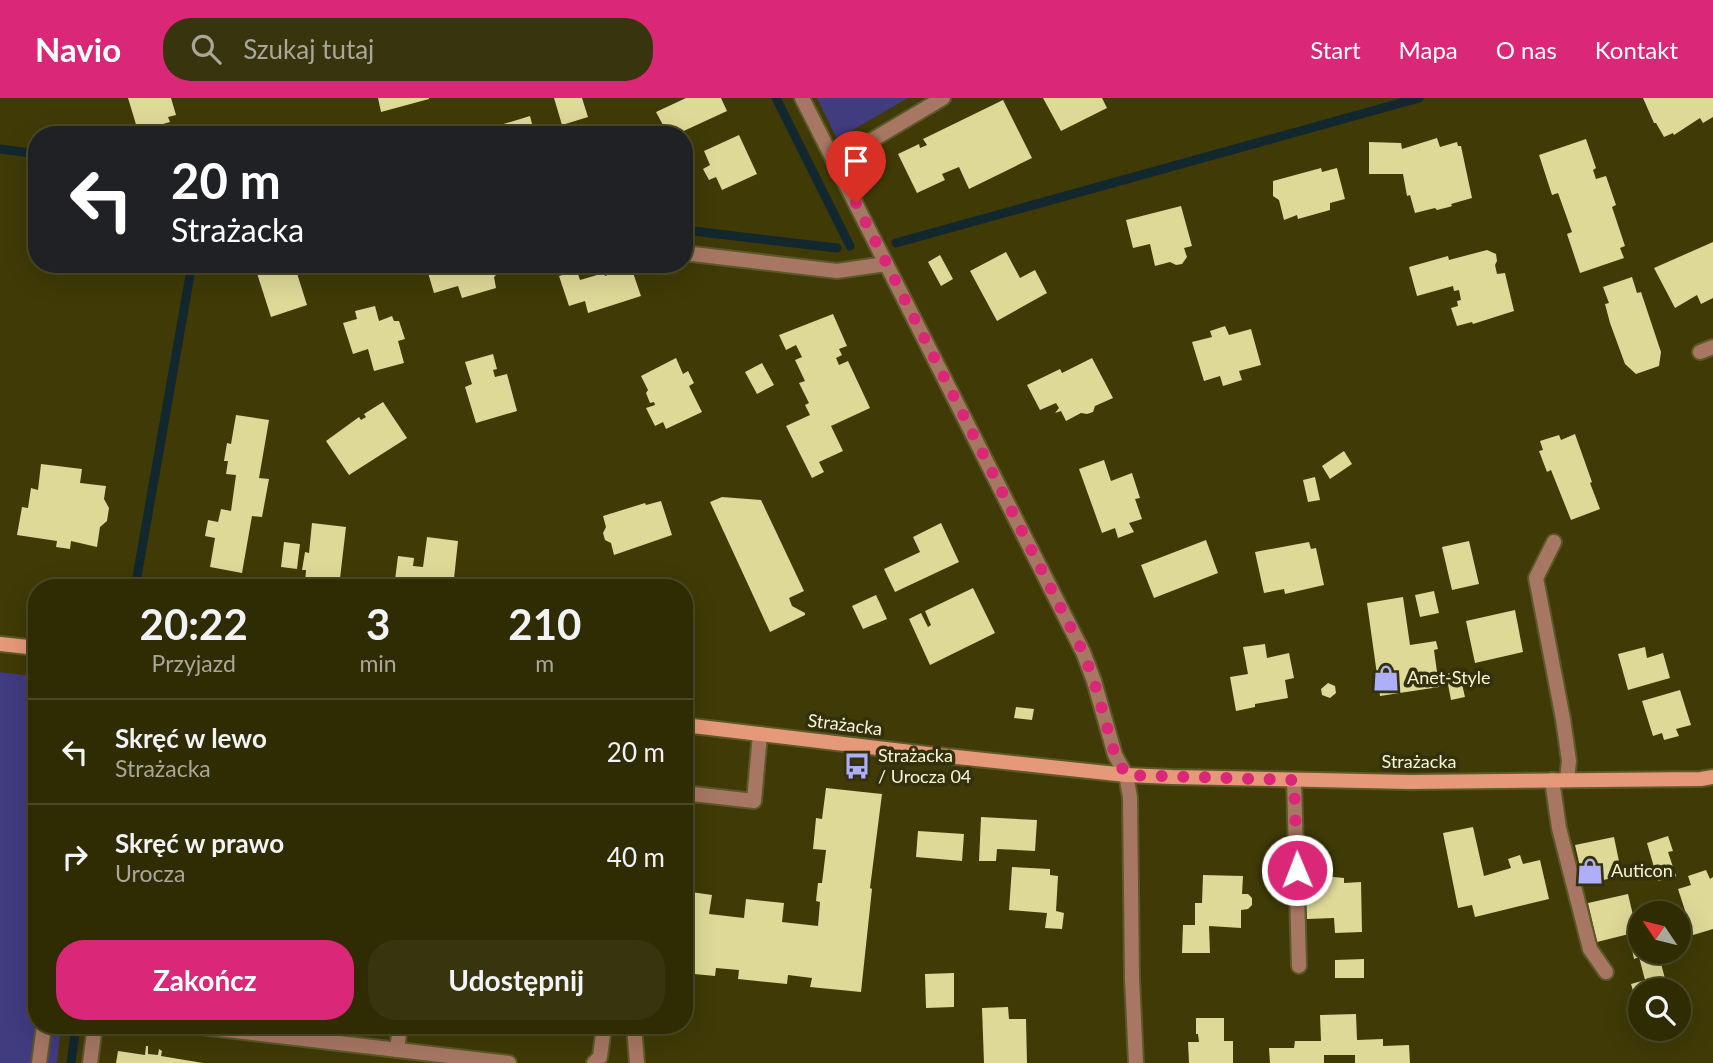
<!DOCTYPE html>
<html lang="pl">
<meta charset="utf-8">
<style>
:root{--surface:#2f2c04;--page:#37340e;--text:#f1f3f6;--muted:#a7a79a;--line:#4a4826;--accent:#db2777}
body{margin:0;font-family:Lato,sans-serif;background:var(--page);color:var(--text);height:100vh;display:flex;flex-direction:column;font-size:26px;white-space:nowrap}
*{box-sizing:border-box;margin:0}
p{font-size:23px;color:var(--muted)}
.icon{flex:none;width:38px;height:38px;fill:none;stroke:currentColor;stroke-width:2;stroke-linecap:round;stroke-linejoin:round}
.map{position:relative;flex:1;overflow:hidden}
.drawer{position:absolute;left:28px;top:481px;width:665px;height:455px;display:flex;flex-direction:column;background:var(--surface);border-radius:28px;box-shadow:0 7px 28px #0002,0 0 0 2px var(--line)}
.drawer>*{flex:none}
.top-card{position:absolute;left:28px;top:28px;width:665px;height:147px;border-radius:28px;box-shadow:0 7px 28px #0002,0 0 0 2px var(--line);background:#202124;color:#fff;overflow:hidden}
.needle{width:46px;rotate:305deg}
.controls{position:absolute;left:1628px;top:803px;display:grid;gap:14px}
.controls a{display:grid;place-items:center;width:63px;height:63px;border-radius:50%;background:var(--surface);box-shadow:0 7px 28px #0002,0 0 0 2px var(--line);font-size:35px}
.pin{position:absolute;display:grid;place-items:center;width:60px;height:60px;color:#fff;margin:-72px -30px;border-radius:50% 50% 50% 0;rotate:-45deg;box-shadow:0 0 7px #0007}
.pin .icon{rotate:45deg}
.me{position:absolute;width:77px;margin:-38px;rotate:359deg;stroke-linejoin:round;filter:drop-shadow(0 0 5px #0008)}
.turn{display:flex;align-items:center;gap:24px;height:147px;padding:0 28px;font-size:32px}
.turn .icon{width:91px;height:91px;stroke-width:2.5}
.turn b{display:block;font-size:49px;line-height:60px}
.eta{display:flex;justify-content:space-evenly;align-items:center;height:119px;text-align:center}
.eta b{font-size:42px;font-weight:700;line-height:49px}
.cta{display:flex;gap:14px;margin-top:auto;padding:14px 28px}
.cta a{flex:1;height:80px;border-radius:28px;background:var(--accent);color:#fff;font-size:28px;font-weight:700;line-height:80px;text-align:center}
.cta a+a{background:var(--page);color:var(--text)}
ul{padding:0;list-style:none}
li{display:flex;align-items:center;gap:21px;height:105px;padding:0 28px;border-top:2px solid var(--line)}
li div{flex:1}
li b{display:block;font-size:26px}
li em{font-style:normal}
header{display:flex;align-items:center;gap:42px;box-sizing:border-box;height:98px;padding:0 35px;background:var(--accent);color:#fff}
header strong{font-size:33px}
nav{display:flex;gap:38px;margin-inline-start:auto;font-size:24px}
.search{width:490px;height:63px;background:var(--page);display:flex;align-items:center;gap:18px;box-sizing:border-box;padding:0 24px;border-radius:28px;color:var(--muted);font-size:26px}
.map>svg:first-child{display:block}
.green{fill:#413b80}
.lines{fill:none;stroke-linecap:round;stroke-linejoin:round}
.stream{stroke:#13272f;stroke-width:9}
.building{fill:#ded997}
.lane-casing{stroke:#5c5827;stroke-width:18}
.street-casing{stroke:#5c5827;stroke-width:18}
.secondary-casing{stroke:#5c5827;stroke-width:18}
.lane{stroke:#a77763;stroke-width:14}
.street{stroke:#a77763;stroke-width:14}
.secondary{stroke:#e59978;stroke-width:14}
.route{stroke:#db2777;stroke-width:12;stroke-dasharray:0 21.6}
.labels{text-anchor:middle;stroke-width:7;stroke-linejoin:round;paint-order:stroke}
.poi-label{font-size:18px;fill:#f7f5d4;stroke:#33300e;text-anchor:start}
.street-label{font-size:18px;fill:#f7f5d4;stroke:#33300e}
</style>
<header>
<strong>Navio</strong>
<div class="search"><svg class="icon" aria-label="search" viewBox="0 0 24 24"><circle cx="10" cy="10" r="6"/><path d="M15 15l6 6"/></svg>Szukaj tutaj</div>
<nav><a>Start</a><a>Mapa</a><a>O nas</a><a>Kontakt</a></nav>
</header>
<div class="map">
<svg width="1713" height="965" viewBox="0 0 1713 965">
<rect width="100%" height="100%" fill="#3f3a06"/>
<g class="green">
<polygon points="817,0 908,0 837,41"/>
<polygon points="0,574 37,579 37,928 61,928 57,965 0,965"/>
</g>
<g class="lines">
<g class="stream">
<polyline points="776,0 850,148"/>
<polyline points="0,51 37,56"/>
<polyline points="684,132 837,150"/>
<polyline points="896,145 1419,0"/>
<polyline points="135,490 192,166"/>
<polyline points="71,965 76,928"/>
</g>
</g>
<g class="building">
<polygon points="128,0 171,0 176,17 168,19 170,24 138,33"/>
<polygon points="378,0 429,0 429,1 381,14"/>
<polygon points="554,0 582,0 588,19 562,27"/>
<polygon points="686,0 721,0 727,13 675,37 656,37 653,31 663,27 656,14"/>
<polygon points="1043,0 1102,0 1107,10 1061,33"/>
<polygon points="1643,0 1713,0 1713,19 1703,25 1700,20 1674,37 1673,35 1664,39 1656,25 1654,25"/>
<polygon points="1003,2 1032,60 969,91 959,69 942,76 945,82 917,95 898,56 919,46 920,50 927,47 923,41"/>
<polygon points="530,18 535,37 478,37 477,34"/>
<polygon points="739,37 757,76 722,92 716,79 709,82 703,71 710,67 704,53"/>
<polygon points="1437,40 1440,49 1457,44 1458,48 1461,48 1472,100 1451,106 1452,108 1449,109 1437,112 1435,110 1415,115 1410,97 1407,98 1403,76 1369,76 1369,44 1401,45 1402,51"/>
<polygon points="1586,41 1596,70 1593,72 1596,81 1606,78 1616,107 1612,109 1625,148 1620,150 1624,160 1580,175 1567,136 1572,134 1558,95 1552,97 1539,57"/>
<polygon points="1321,70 1322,74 1337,70 1345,101 1330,105 1330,112 1298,121 1297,117 1284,122 1279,102 1273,98 1273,83"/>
<polygon points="1181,108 1192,148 1184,150 1187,159 1182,166 1176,167 1170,164 1155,168 1150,146 1133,150 1126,122"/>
<polygon points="1713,144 1713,200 1701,206 1697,197 1675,210 1654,170"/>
<polygon points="1487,152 1496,156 1497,163 1495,167 1497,176 1505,175 1514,213 1473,226 1472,224 1457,228 1451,210 1458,208 1457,203 1461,202 1459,192 1454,193 1453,188 1417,198 1409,169 1448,158 1449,162"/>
<polygon points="1006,154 1020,180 1035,172 1047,195 997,223 970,173"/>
<polygon points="940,157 953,181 941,188 928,164"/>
<polygon points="254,166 294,166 307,207 271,219"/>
<polygon points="434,166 495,166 498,175 494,179 496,190 462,200 458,188 434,195 426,168"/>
<polygon points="630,166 641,198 588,215 585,203 569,208 559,178 577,173 580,182 604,175 605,178 610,176 609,173"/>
<polygon points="1632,179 1637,195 1641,194 1661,254 1659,268 1636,276 1625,266 1610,225 1605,206 1609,205 1603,189"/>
<polygon points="375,208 379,223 392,218 394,223 399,223 405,241 398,243 404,265 374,273 368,251 353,256 343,225 357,221 355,213"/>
<polygon points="833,216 847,248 839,251 842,257 836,260 839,267 848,263 870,310 831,328 843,353 819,364 824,374 812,380 786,328 810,317 805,307 809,305 799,285 805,283 795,262 802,259 796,247 786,252 779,237"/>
<polygon points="1225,228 1229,237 1251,231 1261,267 1239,273 1242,282 1223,288 1220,278 1204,283 1192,244 1212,239 1210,233"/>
<polygon points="493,256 497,271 493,272 495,279 507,276 517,313 476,325 465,289 472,286 465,264"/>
<polygon points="676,260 683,276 688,273 694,285 689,288 702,314 666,331 663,324 655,328 646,310 655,307 654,304 650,305 646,295 648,292 641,278"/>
<polygon points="1092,260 1113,300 1095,308 1093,314 1087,316 1081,315 1066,323 1061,313 1055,315 1059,310 1056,305 1040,312 1027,287 1060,271 1062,275"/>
<polygon points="762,265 774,287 757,296 745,274"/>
<polygon points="383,304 407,340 349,377 326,343 359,319 361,322 366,319 364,316"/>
<polygon points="236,317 269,322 259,380 269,381 262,419 252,418 242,475 210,469 215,440 205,438 208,422 218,424 221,411 231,413 236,377 226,376 228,363 224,363 227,345 231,346"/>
<polygon points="1575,336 1592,384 1590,385 1600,411 1571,422 1551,372 1547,374 1539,353 1543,352 1540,343 1559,337 1561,342"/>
<polygon points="1344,353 1352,366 1330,381 1322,368"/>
<polygon points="1104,362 1111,383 1132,375 1140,400 1135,401 1142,421 1129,425 1134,434 1118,440 1115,430 1102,435 1079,371"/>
<polygon points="41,366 82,371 80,385 106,388 104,401 109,410 107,423 100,429 97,449 71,443 70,451 56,449 57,443 17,437 22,409 28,410 31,390 38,392"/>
<polygon points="1315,379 1320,402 1308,404 1303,382"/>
<polygon points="722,399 761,402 804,493 789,500 792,508 805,515 805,517 770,534 710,404"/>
<polygon points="661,403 672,437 614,457 611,445 605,442 603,435 606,429 603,418 645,405 646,407"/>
<polygon points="312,425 346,429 339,489 305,485 306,472 302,472 305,454 309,455"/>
<polygon points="941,425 959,464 895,494 884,471 920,454 913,439"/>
<polygon points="427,439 458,443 453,490 420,490 421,485 395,482 398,458 414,460 413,468 423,469"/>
<polygon points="1206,442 1218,475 1154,500 1141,467"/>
<polygon points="1469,443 1479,486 1452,492 1442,449"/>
<polygon points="284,444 300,446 297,471 281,469"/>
<polygon points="1309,444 1311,451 1316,450 1324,487 1285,496 1284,491 1264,495 1255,454"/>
<polygon points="973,490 995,535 930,567 909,521 921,515 928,529 931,527 925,513"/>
<polygon points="1434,493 1439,515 1420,519 1415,497"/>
<polygon points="876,497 887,521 863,531 852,508"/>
<polygon points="1403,499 1410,547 1436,543 1438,551 1434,552 1439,589 1380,598 1367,505"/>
<polygon points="1515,512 1523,554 1475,565 1466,523"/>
<polygon points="1265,546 1267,560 1289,555 1294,580 1285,582 1288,600 1255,606 1255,609 1236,613 1230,579 1248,576 1243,549"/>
<polygon points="1645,549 1647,560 1663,555 1670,580 1628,592 1618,556"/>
<polygon points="1459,573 1465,599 1451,602 1446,576"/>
<polygon points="1328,585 1335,588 1336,595 1330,600 1322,597 1321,591"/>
<polygon points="1680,592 1691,627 1676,631 1679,638 1664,642 1662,635 1653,638 1642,603"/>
<polygon points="1016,609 1034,611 1032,622 1014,620"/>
<polygon points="826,690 882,696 870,790 872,791 861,894 810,889 812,880 788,877 787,886 738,881 739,872 716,870 715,878 684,875 684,793 712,797 709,816 744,820 746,801 784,805 782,824 818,828 820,804 816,803 818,785 822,785 826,752 813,751 816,720 822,721"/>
<polygon points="981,719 1037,722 1035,753 997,751 996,763 979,763"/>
<polygon points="1473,729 1484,778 1511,770 1508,761 1520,757 1523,766 1540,762 1549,801 1475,819 1472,807 1458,810 1443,735"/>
<polygon points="918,733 964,736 962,763 916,759"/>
<polygon points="1668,738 1673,753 1668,754 1676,778 1658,783 1647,745"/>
<polygon points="1614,739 1622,778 1584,786 1575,747"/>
<polygon points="1012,769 1050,771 1050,777 1058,778 1056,813 1064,815 1062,831 1045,830 1047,815 1009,812"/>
<polygon points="1706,772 1710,781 1713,779 1713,831 1693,837 1678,791 1691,787 1688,778"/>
<polygon points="1203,777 1243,778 1242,796 1248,796 1252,800 1252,807 1248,811 1241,812 1241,830 1209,828 1210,855 1182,855 1183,827 1195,827 1195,805 1202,805"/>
<polygon points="1334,779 1344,780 1344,785 1361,784 1362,834 1335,835 1334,820 1307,821 1305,780"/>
<polygon points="1628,796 1637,834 1597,844 1588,805"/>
<polygon points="1640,840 1640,854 1658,854 1668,892 1640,892 1640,909 1638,910 1631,886 1645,882 1639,859 1634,861 1630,842"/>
<polygon points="1364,861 1364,880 1335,880 1335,862"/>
<polygon points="954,875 954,909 926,910 925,876"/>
<polygon points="1008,909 1009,921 1026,921 1027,965 984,965 982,910"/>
<polygon points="1356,916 1357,942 1383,941 1383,948 1409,947 1410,965 1355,965 1355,957 1324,957 1324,965 1270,965 1269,950 1294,950 1295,943 1321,943 1320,917"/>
<polygon points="1196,920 1224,920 1224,943 1233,943 1233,965 1189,965 1188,944 1199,944 1198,936 1196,936"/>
<polygon points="473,928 499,928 498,932"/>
<polygon points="146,948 148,948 148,956 158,957 159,951 162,953 161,958 203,965 116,965 118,953 145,957"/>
</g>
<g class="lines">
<g class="lane-casing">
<g id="lane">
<polyline points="835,64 943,0"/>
<polyline points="684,155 837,173 886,166"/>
<polyline points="1700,254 1713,249"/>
<polyline points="1554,444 1536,480 1563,621 1569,663 1567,682"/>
<polyline points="1294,682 1299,868"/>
<polyline points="1552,682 1559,730 1590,851 1606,874"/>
<polyline points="684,695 754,703 760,636"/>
<polyline points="193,928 509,965"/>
<polyline points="634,928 637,965"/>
<polyline points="397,952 400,928"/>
<polyline points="39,965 44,928"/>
<polyline points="90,965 95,928"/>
<polyline points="594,965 600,959 604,928"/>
</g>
</g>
<g class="street-casing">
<polyline id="street" points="802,0 1083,554 1094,583 1115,657 1126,677 1130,699 1132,880 1136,965"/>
</g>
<g class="secondary-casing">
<g id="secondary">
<polyline points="0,546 37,550"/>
<polyline points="684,627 928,656 1126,677 1172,679 1410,684 1701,681 1713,679"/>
</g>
</g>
<use href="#lane" class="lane"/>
<use href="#street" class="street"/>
<use href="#secondary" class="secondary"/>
</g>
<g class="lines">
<polyline class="route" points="856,105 1083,554 1094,583 1115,657 1126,677 1294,682 1297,772"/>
</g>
<defs>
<g id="shop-bare" transform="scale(2.1)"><path d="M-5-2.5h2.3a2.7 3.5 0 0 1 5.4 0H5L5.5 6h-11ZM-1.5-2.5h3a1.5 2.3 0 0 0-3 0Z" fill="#afaefa" stroke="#33300e" stroke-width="2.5" paint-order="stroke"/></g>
<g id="bus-bare" transform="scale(2.1)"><path d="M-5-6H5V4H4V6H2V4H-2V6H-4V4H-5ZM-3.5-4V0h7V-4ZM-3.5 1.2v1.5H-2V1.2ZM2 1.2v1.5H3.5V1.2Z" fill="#afaefa" stroke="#33300e" stroke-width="2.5" paint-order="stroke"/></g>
</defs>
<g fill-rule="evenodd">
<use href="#shop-bare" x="1386" y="580"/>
<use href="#bus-bare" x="857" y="668"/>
<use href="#shop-bare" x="1590" y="773"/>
</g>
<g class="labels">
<g class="poi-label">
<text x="1407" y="586">Anet-Style</text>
<text x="878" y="664">Strażacka<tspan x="878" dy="21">/ Urocza 04</tspan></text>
<text x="1611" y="779">Auticon</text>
</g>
<g class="street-label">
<text transform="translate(845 627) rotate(7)" y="6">Strażacka</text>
<text x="1419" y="670">Strażacka</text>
</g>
</g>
</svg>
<div class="controls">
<a><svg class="needle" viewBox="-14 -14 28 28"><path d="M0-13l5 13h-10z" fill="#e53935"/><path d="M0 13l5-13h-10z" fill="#a7a79a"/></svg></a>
<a><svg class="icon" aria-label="search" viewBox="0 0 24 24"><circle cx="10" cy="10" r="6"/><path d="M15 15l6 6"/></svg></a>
</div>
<div class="pin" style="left:856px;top:105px;background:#d93025"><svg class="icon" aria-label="arrive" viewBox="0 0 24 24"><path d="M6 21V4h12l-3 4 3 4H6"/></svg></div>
<svg class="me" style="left:1297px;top:772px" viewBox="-20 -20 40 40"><circle r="17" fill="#db2777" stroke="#fff" stroke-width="3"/><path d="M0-11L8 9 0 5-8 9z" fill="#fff"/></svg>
<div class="top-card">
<div class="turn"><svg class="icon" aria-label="left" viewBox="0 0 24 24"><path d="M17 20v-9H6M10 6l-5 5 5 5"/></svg><div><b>20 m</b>Strażacka</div></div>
</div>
<section class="drawer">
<div class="eta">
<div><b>20:22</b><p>Przyjazd</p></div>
<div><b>3</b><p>min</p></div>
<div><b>210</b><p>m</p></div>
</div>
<ul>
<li><svg class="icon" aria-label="left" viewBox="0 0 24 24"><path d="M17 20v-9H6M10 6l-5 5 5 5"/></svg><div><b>Skręć w lewo</b><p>Strażacka</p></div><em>20 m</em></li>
<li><svg class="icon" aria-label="right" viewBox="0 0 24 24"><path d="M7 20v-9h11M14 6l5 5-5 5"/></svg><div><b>Skręć w prawo</b><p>Urocza</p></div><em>40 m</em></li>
</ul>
<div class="cta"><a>Zakończ</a><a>Udostępnij</a></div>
</section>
</div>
